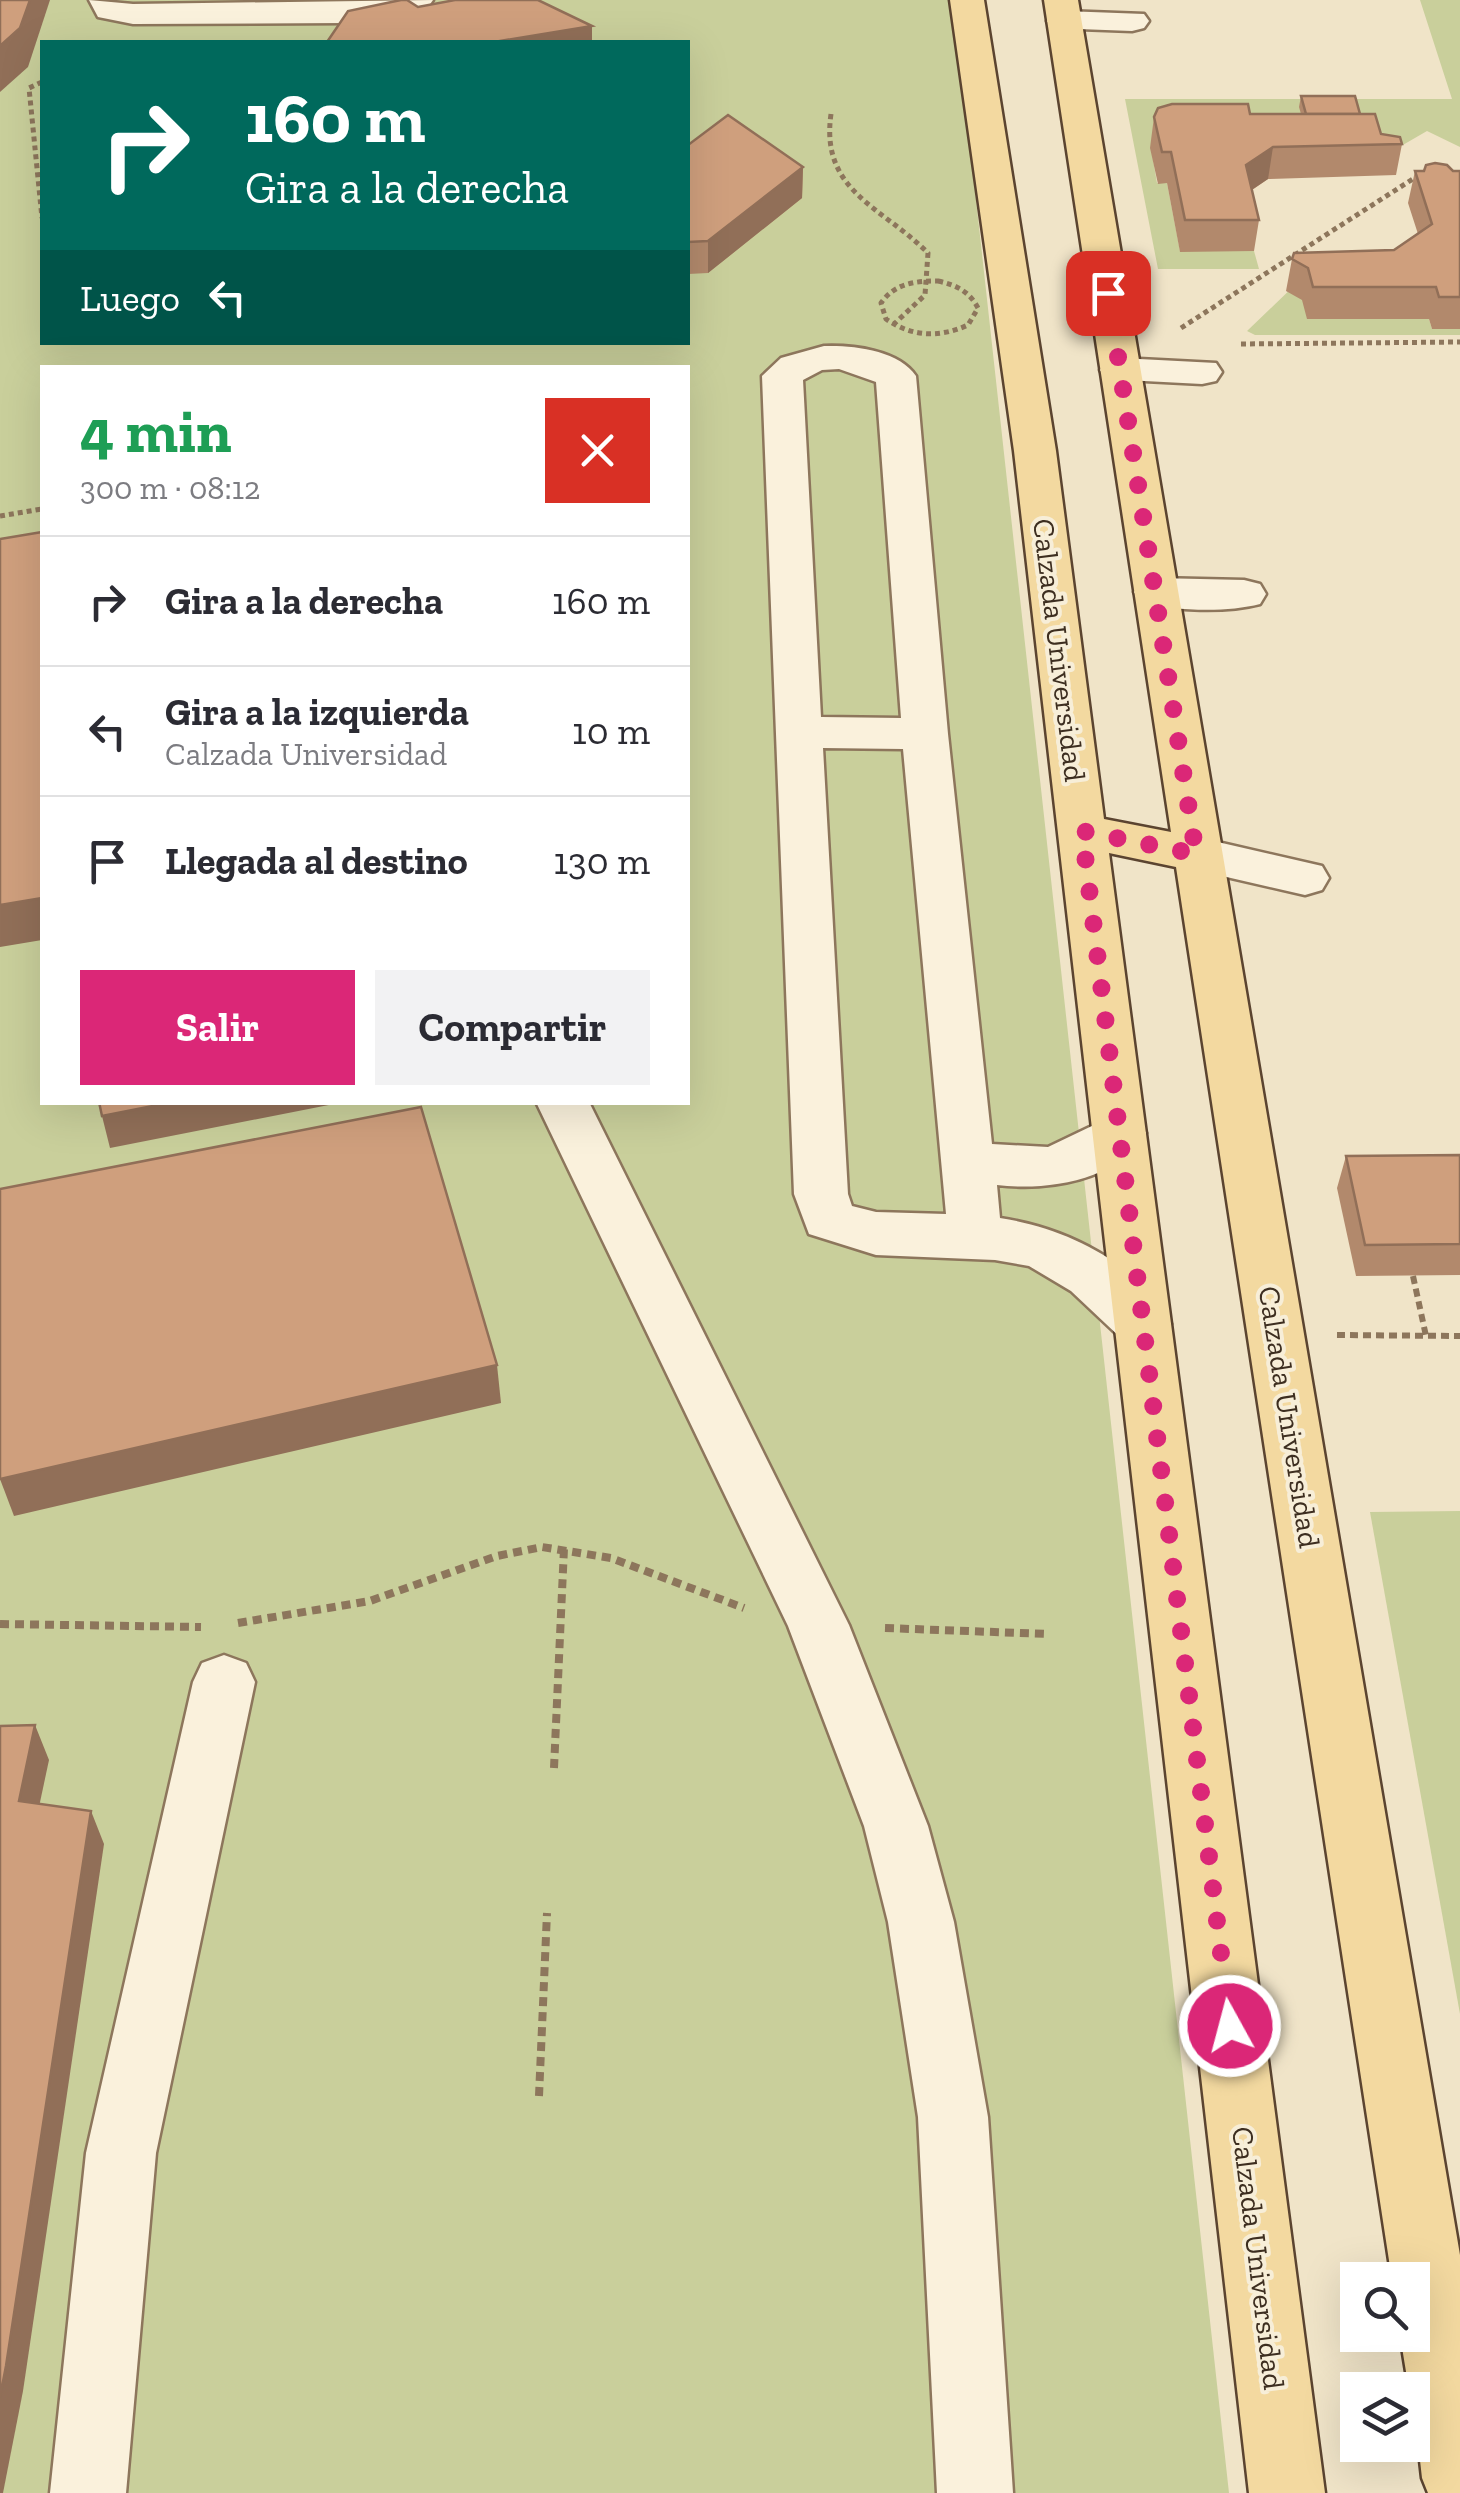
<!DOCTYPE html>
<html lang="es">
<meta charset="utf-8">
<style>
:root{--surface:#fff;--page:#f2f2f3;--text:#2b2b33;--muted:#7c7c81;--line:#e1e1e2;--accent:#db2777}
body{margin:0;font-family:"Zilla Slab",serif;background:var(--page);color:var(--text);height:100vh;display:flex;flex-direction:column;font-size:38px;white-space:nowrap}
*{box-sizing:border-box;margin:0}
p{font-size:32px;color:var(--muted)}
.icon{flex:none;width:55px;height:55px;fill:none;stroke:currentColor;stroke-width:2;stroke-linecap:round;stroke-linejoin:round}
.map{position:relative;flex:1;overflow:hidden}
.details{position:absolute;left:40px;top:365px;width:650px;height:740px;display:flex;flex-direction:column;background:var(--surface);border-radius:0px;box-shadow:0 10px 40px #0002}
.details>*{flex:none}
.top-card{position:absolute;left:40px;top:40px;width:650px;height:305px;border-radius:0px;box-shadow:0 10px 40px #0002;background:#00695c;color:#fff;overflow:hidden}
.controls{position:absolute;left:1340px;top:2262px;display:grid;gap:20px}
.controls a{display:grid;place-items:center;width:90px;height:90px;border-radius:0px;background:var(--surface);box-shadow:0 10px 40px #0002;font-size:50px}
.pin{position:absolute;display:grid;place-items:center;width:85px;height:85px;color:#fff;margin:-42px;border-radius:20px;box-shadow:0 5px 15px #0006}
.me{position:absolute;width:110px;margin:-55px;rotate:353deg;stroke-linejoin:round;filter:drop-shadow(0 0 8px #0008)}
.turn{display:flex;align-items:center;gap:35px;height:210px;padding:0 40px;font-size:45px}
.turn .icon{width:130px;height:130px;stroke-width:2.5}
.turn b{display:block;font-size:70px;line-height:85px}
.then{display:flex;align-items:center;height:95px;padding:0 40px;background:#0003;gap:20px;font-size:38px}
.round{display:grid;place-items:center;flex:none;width:105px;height:105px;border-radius:0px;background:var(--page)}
.summary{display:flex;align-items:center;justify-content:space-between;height:170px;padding:0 40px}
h1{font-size:60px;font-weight:700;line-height:75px;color:#1e9e55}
.button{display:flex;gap:20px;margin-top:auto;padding:20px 40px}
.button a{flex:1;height:115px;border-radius:0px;background:var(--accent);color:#fff;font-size:40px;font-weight:700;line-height:115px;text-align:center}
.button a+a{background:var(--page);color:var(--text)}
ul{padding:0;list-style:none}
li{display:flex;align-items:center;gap:30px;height:130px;padding:0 40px;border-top:2px solid var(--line)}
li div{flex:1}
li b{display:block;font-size:38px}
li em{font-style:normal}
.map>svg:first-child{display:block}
.green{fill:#c9cf9b;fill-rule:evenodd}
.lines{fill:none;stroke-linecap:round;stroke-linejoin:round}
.minor-casing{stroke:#8d765c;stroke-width:5}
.major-casing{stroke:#5b4430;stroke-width:5}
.path-far2{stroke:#8d765c;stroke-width:5;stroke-dasharray:5 4;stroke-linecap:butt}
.path-far1{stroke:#8d765c;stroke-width:6;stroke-dasharray:8 5;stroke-linecap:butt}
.path{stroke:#8d765c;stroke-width:8;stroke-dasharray:9 6;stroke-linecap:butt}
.minor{fill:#faf1dc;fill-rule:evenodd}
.major{fill:#f3d9a0;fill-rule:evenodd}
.wall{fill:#b2896c}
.shaded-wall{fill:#916f58}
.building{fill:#cf9f7d;stroke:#916f58;stroke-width:2.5}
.route{stroke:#db2777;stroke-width:18;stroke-dasharray:0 32.4}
.labels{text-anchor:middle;stroke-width:8;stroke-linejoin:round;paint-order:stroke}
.street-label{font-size:30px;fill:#3d2e20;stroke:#f7eed8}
</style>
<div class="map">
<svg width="1460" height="2493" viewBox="0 0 1460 2493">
<rect width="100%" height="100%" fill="#f0e4c8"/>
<g class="green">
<path d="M0,0H954L1229,2493H0ZM42,42H688V342H42ZM42,368H688V1102H42Z"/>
<polygon points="1420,0 1460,0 1460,147 1427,131 1389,153 1151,148 1157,183 1167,183 1180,251 1254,251 1259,269 1158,269 1125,99 1452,99"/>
<polygon points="1298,282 1429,319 1432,329 1460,329 1460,335 1255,335 1247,331"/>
<polygon points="1460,1511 1460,2014 1370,1512"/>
</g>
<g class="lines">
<g class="minor-casing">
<g id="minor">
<polygon points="89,0 133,4 433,0 428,7 346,23 133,24 98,17"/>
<polygon points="1064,11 1144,14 1149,21 1144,28 1132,31 1052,28 1047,21 1052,14"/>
<path d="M824,346C853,345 899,350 916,376L948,734L992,1144L1048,1147L1119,1113L1138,1119L1146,1133C1119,1181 1046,1191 997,1185L1000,1218C1066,1228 1139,1263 1171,1324L1163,1340L1143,1346L1123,1340L1071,1291L1029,1266L995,1260L876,1255L809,1234L794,1194L762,376L781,358ZM839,369L876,382L901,718L821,717L803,380L822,370ZM823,748L903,749L946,1214L876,1212L852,1206L848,1194Z"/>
<polygon points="1120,358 1216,363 1222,372 1216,381 1202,384 1106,379 1100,370 1106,361"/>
<path d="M1156,578L1244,580L1260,584L1266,594L1260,604C1225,613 1175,611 1140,602L1134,592L1140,582Z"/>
<polygon points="1196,837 1322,866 1329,878 1322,890 1305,895 1179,866 1172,854 1179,842"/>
<polygon points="536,1102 589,1102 849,1625 928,1826 954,1922 988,2117 1013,2493 937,2493 918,2117 888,1922 864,1826 788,1626"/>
<polygon points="224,1655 246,1663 255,1682 156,2153 126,2493 50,2493 86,2153 193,1682 202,1663"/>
</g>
</g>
<g class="major-casing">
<polygon id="major" points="950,0 984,0 1056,451 1104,819 1171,832 1044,0 1078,0 1460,2255 1460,2493 1428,2493 1422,2478 1412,2390 1409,2390 1400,2335 1412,2335 1412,2280 1392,2280 1176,867 1109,853 1325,2493 1249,2493 1014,451"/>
</g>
<g class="path-far2">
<polyline points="42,82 29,88 42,218"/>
<path d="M831,114C820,191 881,206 928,253L925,295L894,324"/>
<path d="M938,281C956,285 969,291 978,308L968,325C939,338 912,337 886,319L881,303C895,283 915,281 938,281Z"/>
<polyline points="1181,328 1419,175"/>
<polyline points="1241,344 1460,342"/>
<polyline points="0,516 42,509"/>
</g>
<g class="path-far1">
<polyline points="1413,1276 1426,1336"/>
<polyline points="1337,1335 1460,1336"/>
</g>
<g class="path">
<polyline points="238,1623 370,1601 497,1556 542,1547 611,1558 744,1608"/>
<polyline points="0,1624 201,1627"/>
<polyline points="885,1628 1048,1634"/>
<polyline points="554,1768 564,1548"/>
<polyline points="539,2096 547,1913"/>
</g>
<use href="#minor" class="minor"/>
<use href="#major" class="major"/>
</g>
<g class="wall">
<polygon points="1301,96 1360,114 1381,134 1402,144 1396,175 1268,179 1252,190 1259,220 1254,251 1180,252 1167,183 1158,184 1150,148 1154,117 1301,114 1299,107"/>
<polygon points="688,145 803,167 802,198 708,273 688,274"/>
<polygon points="1415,171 1460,171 1460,329 1432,329 1429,319 1307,319 1302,300 1286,291 1292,259 1394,250 1418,234 1408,203"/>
<polygon points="1460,1155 1460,1275 1356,1276 1337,1188 1346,1156"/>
</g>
<g class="shaded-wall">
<polygon points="30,0 50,0 28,67 0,92 0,46"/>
<polygon points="592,26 592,42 494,42"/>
<polygon points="1273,147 1268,179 1241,197 1246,165"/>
<polygon points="803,167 802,198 708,273 708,241"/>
<polygon points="42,898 42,940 0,947 0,905"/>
<polygon points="173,1102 344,1102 110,1148 102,1116"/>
<polygon points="497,1365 501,1403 14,1516 0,1479"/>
<polygon points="35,1725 49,1760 33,1835 19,1801"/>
<polygon points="91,1811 104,1844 23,2391 3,2493 0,2493 0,2397"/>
</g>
<g class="building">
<polygon points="0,0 30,0 20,28 0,46"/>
<polygon points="401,0 407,0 418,7 455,0 538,0 592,26 494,42 327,42 348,11"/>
<polygon points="1301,96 1355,96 1360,114 1306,114"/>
<polygon points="1172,104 1248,104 1250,114 1375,114 1381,134 1400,137 1402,144 1273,147 1246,165 1259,220 1185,220 1171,152 1162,152 1154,117 1158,108"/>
<polygon points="728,115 803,167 708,241 688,242 688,145"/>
<polygon points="1435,163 1447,165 1453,171 1460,171 1460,297 1439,297 1436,287 1313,287 1308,268 1292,259 1294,253 1394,250 1432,224 1415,171 1424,171 1426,165"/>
<polygon points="42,532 42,898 0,905 0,539"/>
<polygon points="99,1102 173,1102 102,1116"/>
<polygon points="421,1107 497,1365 0,1479 0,1189"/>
<polygon points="1460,1155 1460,1244 1365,1245 1346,1156"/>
<polygon points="35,1725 19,1801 91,1811 6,2366 0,2397 0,1726"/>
</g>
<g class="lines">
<polyline class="route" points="1108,293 1196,854 1082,831 1230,2026"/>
</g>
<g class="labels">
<g class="street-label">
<text transform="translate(1059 650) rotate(83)" y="10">Calzada Universidad</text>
<text transform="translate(1289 1417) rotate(81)" y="10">Calzada Universidad</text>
<text transform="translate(1258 2258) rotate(83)" y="10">Calzada Universidad</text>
</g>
</g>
</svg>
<div class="controls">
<a><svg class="icon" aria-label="search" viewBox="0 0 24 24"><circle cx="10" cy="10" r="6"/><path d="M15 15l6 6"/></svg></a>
<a><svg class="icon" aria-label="layers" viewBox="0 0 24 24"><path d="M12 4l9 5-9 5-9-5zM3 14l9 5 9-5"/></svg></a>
</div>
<div class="pin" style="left:1108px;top:293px;background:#d93025"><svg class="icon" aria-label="arrive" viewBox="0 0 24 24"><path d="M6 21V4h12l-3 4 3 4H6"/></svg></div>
<svg class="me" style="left:1230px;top:2026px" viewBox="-20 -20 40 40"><circle r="17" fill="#db2777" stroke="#fff" stroke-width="3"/><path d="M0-11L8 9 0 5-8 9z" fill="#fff"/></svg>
<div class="top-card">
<div class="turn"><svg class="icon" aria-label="right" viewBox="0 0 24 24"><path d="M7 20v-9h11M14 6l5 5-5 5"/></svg><div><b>160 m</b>Gira a la derecha</div></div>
<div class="then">Luego<svg class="icon" aria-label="left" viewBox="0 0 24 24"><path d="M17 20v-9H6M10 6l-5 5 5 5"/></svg></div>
</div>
<section class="details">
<div class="summary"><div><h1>4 min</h1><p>300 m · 08:12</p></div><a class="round" style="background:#d93025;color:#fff"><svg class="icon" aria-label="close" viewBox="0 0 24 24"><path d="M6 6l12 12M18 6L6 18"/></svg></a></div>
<ul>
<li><svg class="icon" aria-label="right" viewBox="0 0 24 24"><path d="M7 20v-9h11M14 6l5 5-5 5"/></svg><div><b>Gira a la derecha</b></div><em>160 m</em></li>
<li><svg class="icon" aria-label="left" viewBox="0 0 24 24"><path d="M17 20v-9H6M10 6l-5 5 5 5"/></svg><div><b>Gira a la izquierda</b><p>Calzada Universidad</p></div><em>10 m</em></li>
<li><svg class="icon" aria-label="arrive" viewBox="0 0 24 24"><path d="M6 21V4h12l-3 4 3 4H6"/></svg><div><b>Llegada al destino</b></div><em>130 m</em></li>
</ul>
<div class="button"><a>Salir</a><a>Compartir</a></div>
</section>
</div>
